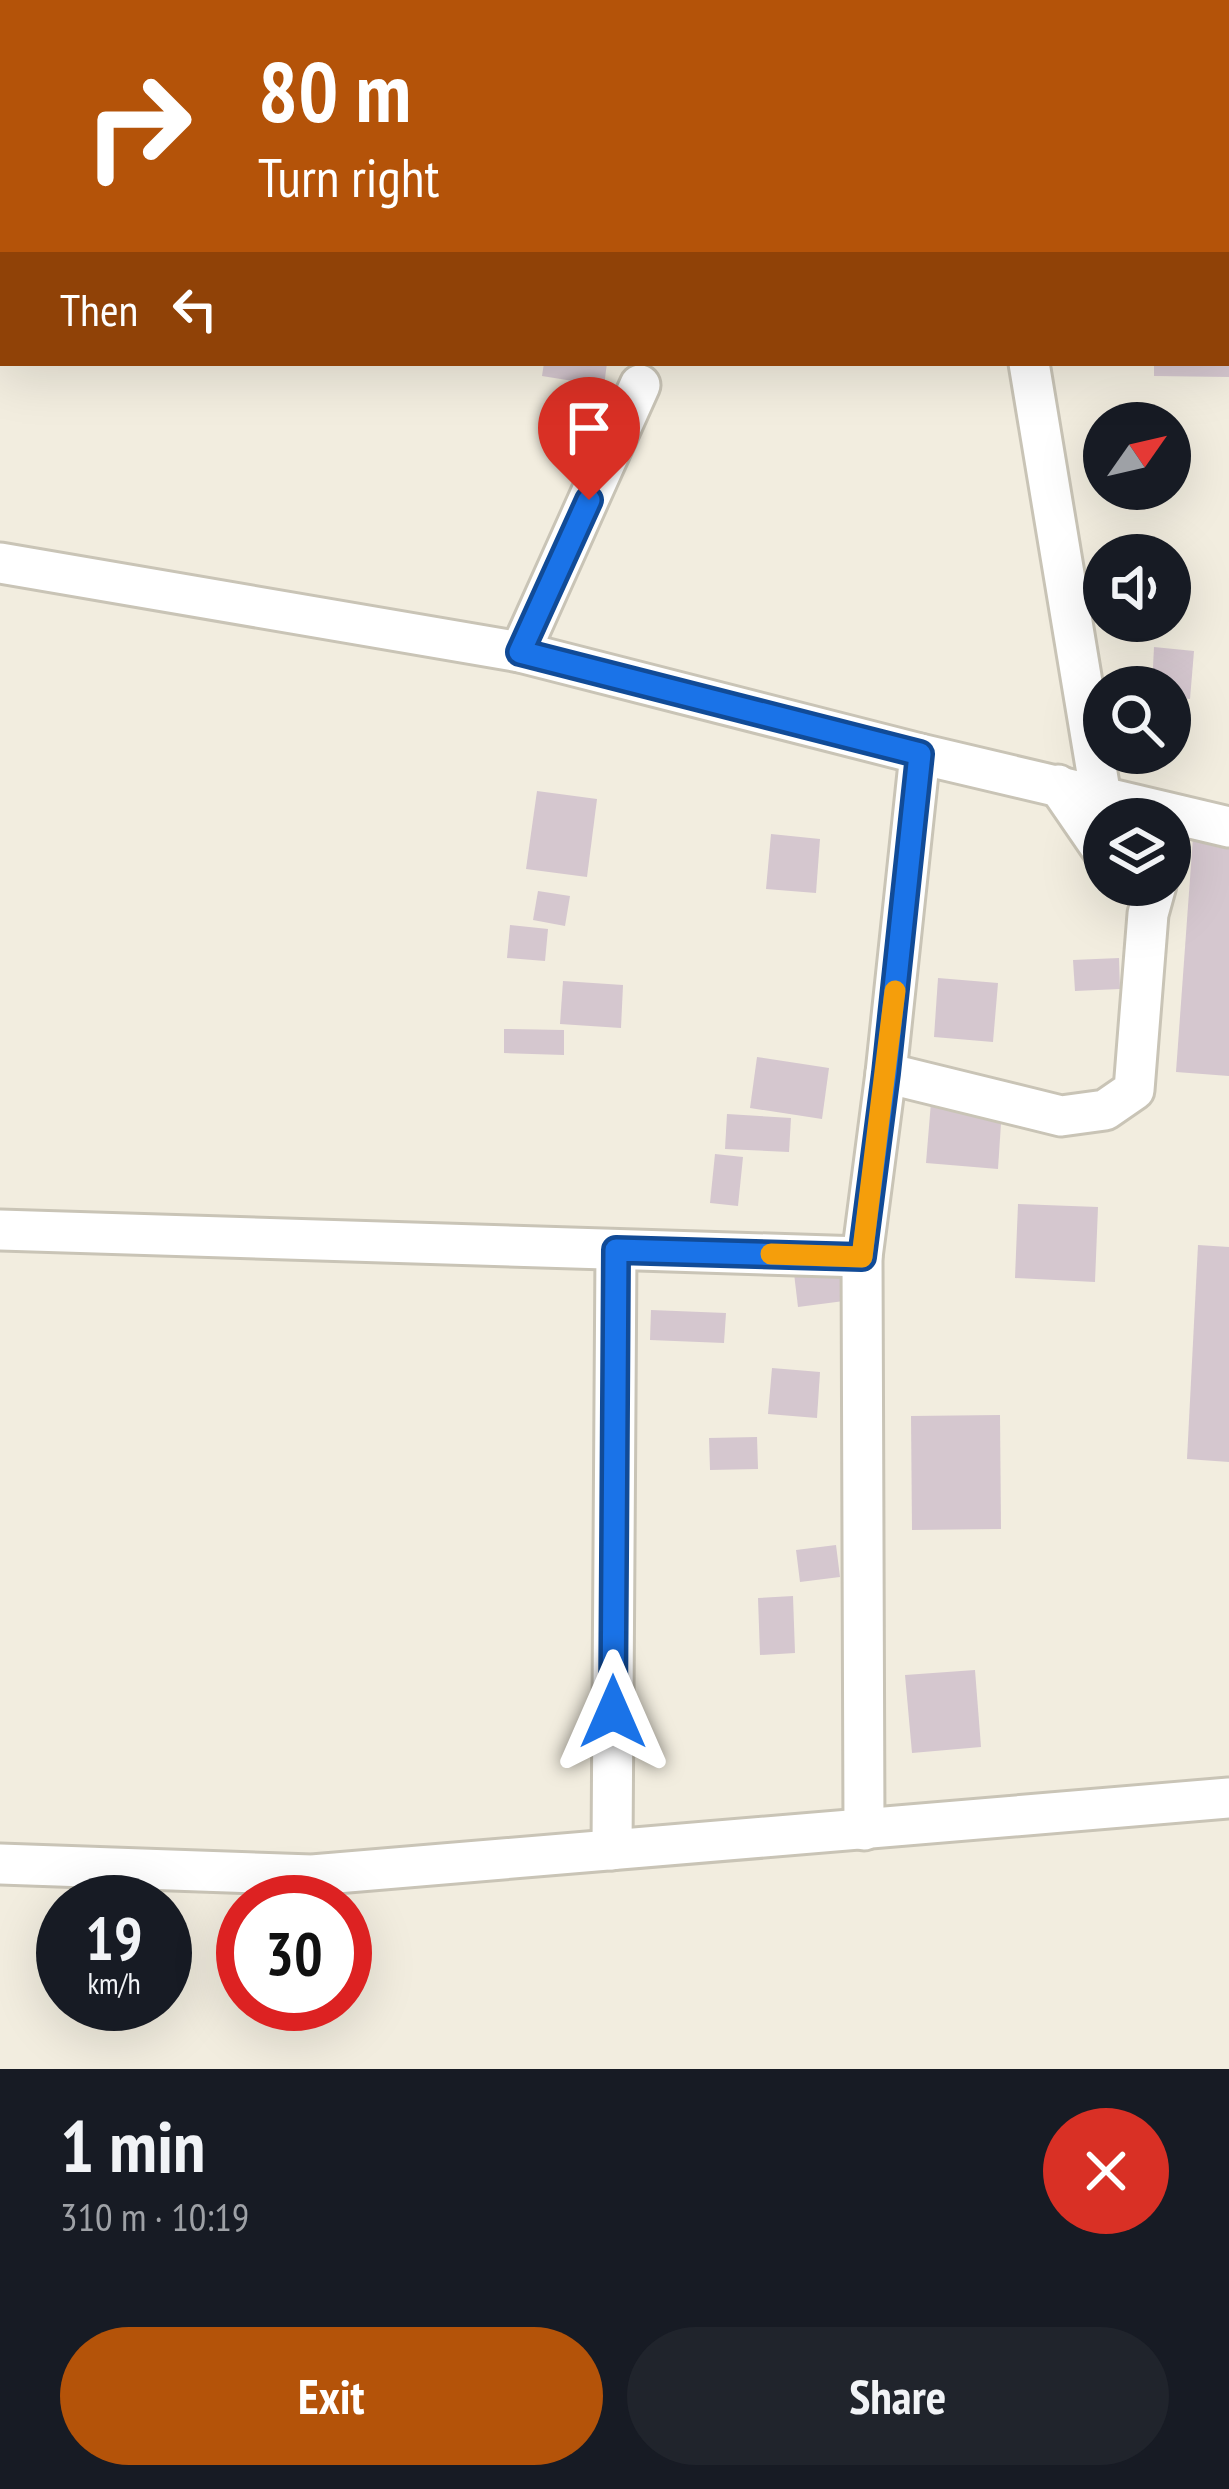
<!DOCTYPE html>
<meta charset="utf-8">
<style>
:root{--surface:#171b24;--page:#20242c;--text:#f1f3f6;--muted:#9ea1a6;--accent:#b45309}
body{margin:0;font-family:"PT Sans Narrow",sans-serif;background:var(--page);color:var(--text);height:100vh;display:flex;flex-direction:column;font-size:45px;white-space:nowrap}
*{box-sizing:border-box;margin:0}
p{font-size:39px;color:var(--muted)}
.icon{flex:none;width:66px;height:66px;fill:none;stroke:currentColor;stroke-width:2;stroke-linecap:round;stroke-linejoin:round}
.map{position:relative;height:2069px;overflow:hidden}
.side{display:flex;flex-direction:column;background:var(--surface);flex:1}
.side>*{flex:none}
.guide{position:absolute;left:0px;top:0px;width:1230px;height:366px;box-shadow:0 12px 48px #0002;background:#b45309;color:#fff;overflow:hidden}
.needle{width:78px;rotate:56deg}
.buttons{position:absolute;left:1083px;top:402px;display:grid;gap:24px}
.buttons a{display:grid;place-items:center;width:108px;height:108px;border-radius:50%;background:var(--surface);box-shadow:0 12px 48px #0002;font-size:60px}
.speed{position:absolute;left:36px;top:1875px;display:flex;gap:24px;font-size:60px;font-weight:700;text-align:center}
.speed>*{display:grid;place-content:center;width:156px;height:156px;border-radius:50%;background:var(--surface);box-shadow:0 12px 48px #0002;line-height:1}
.speed small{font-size:30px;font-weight:400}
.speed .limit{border:18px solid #d22;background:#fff;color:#111}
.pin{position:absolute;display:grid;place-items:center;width:102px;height:102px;color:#fff;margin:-123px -51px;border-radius:50% 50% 50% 0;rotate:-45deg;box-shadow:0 0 12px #0007}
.pin .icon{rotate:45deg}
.me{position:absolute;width:132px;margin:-66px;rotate:0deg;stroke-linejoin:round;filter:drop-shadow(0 0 9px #0008)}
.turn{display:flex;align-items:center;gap:42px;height:252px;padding:0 60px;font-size:54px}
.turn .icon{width:156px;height:156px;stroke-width:2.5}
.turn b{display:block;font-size:84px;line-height:102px}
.then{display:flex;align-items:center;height:114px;padding:0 60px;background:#0003;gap:24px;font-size:45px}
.round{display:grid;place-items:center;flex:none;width:126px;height:126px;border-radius:63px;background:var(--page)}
.overview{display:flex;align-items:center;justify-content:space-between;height:204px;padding:0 60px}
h1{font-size:72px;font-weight:800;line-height:90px}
.cta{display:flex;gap:24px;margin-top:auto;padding:24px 60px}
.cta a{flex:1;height:138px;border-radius:72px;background:var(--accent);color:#fff;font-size:48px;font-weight:800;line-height:138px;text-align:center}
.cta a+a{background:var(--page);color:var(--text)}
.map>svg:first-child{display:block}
.building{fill:#d5c7cf}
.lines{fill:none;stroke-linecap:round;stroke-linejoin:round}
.minor-casing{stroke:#c9c4b6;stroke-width:45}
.minor{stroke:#fff;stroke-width:39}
.route-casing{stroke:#114b97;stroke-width:30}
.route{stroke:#1a73e8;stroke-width:21}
.slow{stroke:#f59e0b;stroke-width:21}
</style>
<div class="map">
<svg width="1229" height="2069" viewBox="0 0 1229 2069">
<rect width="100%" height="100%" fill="#f2eddf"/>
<g class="building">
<polygon points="544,363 607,363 604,386 542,376"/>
<polygon points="1154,363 1229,363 1229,377 1154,376"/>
<polygon points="1154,647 1194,651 1190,699 1170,697 1170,687 1152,687"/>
<polygon points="537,791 597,799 587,877 526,869"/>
<polygon points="771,834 820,839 816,893 766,889"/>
<polygon points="1193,837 1229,840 1229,1076 1176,1072"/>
<polygon points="538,891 570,896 565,926 533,920"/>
<polygon points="510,925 548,929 545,961 507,958"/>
<polygon points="1119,958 1120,989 1075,991 1073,960"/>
<polygon points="938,978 998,983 993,1042 934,1037"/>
<polygon points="563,981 623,985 621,1028 560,1024"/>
<polygon points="504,1029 564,1030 564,1055 504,1053"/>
<polygon points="757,1057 829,1068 822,1119 750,1108"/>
<polygon points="931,1102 1002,1108 998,1169 926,1163"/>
<polygon points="727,1114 791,1118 789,1152 725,1149"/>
<polygon points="715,1154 743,1157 738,1206 710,1203"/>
<polygon points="1018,1204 1098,1207 1095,1282 1015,1278"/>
<polygon points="1198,1245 1229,1247 1229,1462 1187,1459"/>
<polygon points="838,1259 844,1301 798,1307 793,1265"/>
<polygon points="651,1310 726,1313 724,1343 650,1340"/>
<polygon points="772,1368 820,1372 817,1418 768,1414"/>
<polygon points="1000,1415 1001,1529 912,1530 911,1416"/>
<polygon points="757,1437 758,1469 710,1470 709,1438"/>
<polygon points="836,1545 840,1577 800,1582 796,1550"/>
<polygon points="793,1596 795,1653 760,1655 758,1598"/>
<polygon points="975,1670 981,1747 912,1753 905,1675"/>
</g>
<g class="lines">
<g class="minor-casing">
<g id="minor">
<polyline points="973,0 973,3"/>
<polyline points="1227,271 1229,272"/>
<polyline points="1029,363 1101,797"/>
<polyline points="0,563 520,652 920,754 1229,827"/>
<polyline points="520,652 640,385"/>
<polyline points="1058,785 1104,852"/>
<polyline points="886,1073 1061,1116 1105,1110 1134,1090 1148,914 1156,885"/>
<polyline points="0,1230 862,1257"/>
<polyline points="864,1830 862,1257 886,1073 920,754"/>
<polyline points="612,1850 616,1250"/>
<polyline points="0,1864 312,1875 1229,1798"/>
</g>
</g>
<use href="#minor" class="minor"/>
</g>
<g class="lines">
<g class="route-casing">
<polyline id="route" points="589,500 520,652 920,754 886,1073 862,1257 616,1250 613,1712"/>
</g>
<use href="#route" class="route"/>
<polyline class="slow" points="771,1254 862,1257 895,991"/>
</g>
</svg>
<div class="buttons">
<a><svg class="needle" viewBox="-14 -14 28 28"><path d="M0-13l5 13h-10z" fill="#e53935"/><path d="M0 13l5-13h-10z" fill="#9ea1a6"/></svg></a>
<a><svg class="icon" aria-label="sound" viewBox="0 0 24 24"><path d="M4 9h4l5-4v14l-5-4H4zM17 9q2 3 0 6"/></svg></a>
<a><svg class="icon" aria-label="search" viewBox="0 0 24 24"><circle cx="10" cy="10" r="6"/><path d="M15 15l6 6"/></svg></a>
<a><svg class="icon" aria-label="layers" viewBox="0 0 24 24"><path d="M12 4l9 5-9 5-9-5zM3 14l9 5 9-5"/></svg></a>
</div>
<div class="speed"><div>19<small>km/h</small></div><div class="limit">30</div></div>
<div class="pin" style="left:589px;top:500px;background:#d93025"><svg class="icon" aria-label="arrive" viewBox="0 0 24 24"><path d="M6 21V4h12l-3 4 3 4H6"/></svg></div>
<svg class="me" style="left:613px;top:1712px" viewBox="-20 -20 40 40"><path d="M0-17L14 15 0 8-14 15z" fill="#1a73e8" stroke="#fff" stroke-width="4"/></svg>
<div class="guide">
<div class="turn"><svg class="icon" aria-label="right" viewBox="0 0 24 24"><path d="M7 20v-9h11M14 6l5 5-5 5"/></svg><div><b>80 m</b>Turn right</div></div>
<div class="then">Then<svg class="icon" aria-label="left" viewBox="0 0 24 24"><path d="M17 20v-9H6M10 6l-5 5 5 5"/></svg></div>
</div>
</div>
<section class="side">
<div class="overview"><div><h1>1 min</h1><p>310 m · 10:19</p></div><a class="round" style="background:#d93025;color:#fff"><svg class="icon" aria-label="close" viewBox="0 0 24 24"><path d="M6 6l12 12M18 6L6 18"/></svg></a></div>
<div class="cta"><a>Exit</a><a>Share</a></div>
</section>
